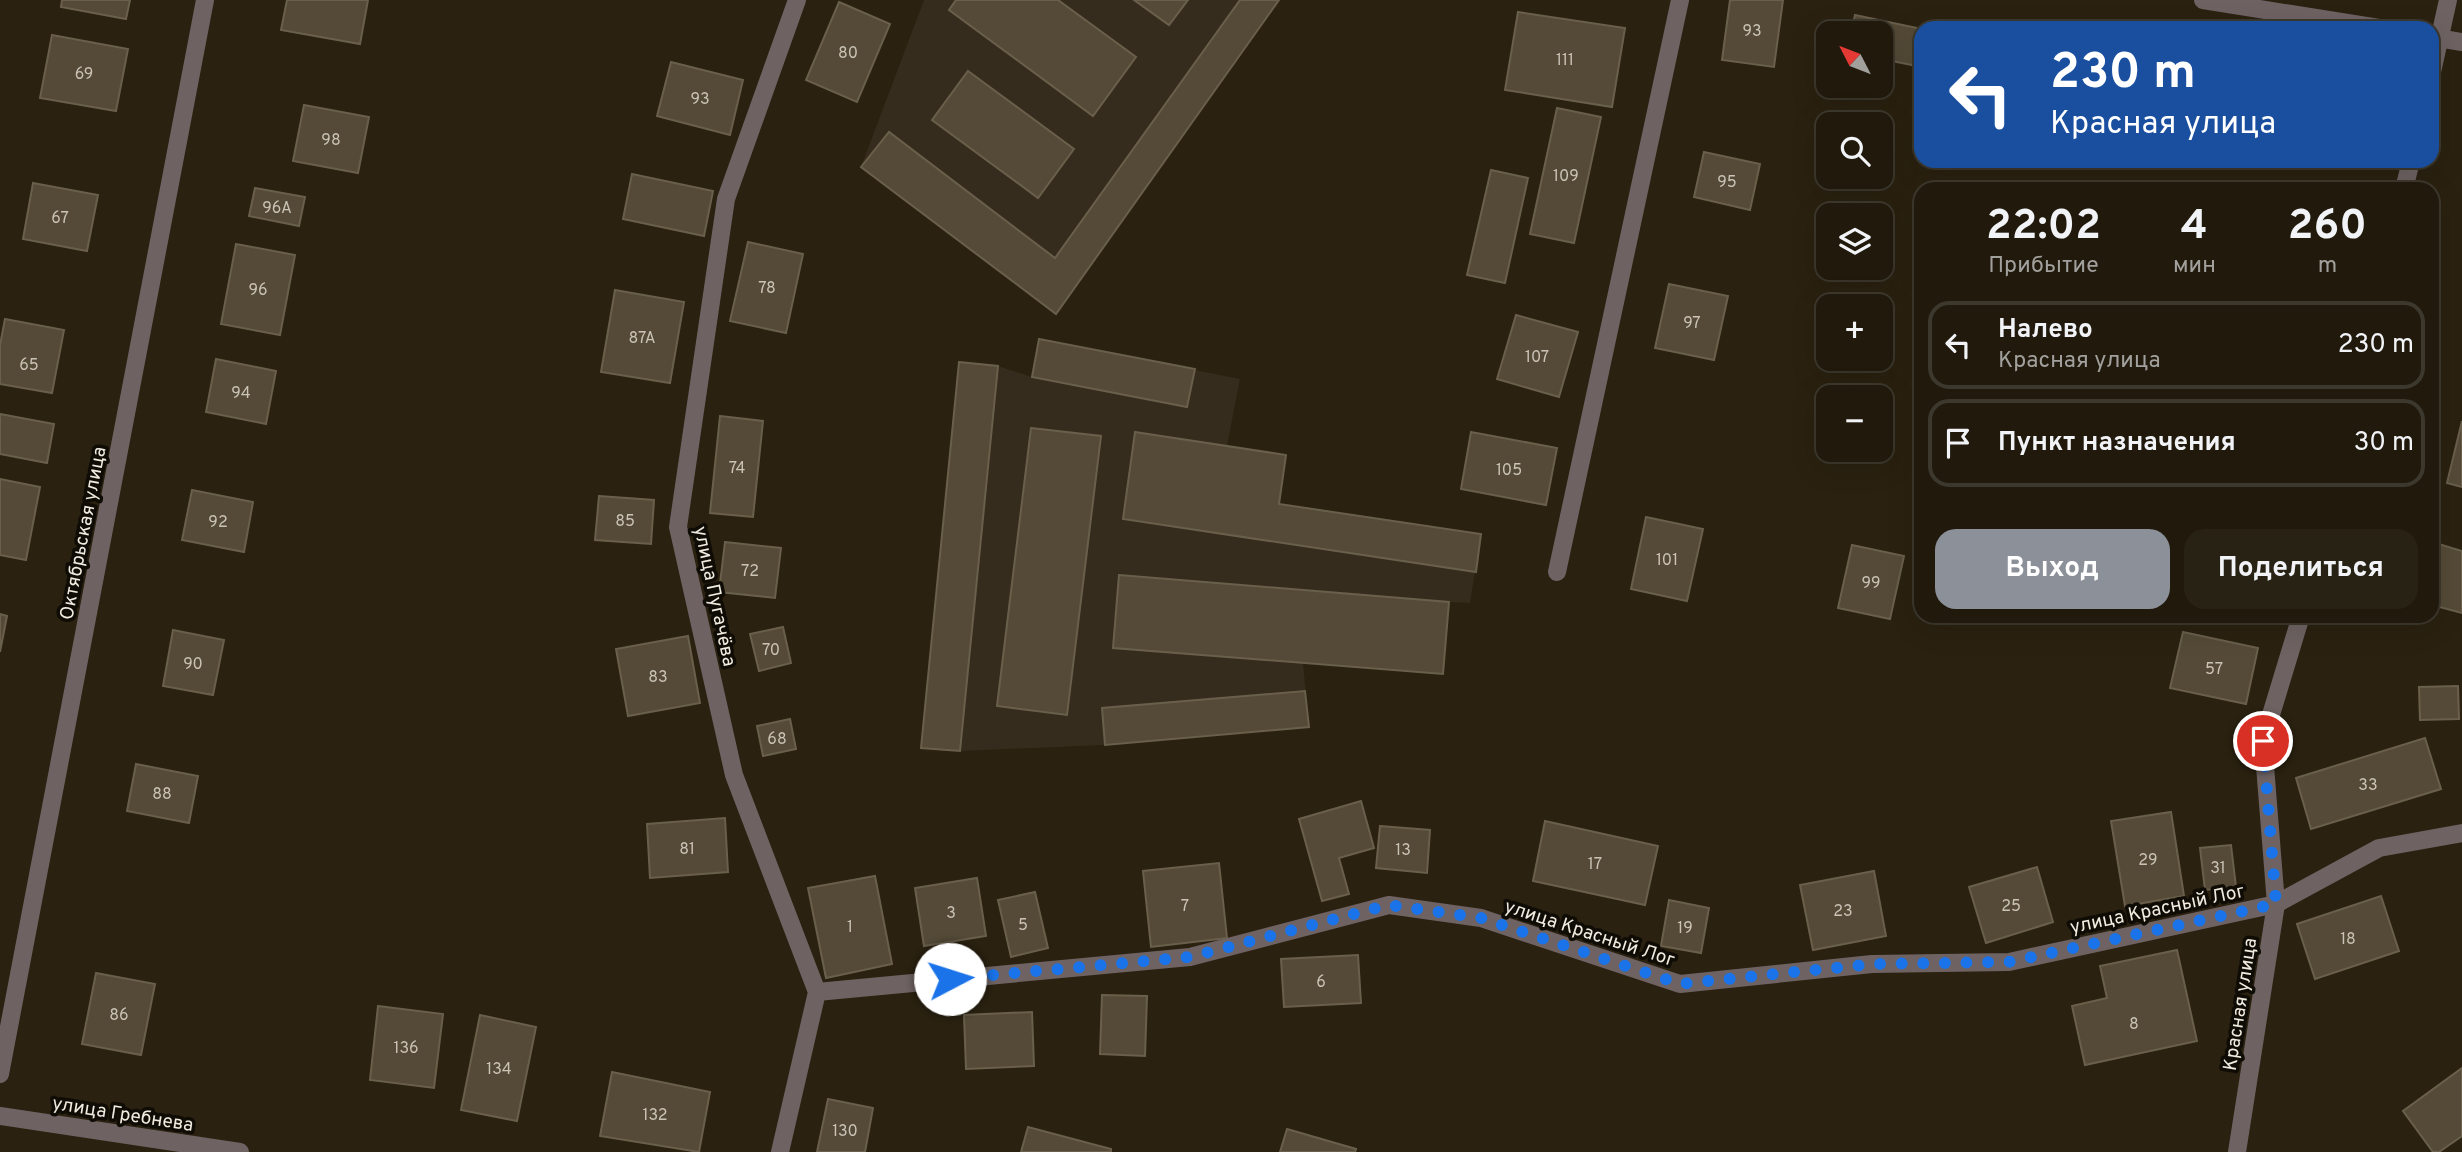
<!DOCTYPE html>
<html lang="ru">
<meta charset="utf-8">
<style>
:root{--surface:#20190c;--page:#282215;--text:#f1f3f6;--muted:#a2a09d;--line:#3d382d;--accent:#8c9099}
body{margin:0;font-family:Overpass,sans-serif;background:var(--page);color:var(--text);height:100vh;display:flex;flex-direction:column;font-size:26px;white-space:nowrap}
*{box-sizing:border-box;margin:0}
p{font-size:23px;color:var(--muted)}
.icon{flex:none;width:38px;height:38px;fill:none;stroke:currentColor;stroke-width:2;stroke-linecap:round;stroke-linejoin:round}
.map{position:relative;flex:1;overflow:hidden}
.panel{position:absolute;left:1914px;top:182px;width:525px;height:441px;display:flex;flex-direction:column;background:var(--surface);border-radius:21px;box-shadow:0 7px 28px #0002,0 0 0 2px var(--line)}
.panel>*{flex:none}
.banner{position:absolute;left:1914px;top:21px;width:525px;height:147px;border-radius:21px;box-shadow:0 7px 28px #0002,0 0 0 2px var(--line);background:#1a4fa0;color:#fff;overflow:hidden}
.needle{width:46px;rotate:312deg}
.controls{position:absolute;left:1816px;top:21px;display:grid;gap:14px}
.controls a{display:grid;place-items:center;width:77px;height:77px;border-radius:14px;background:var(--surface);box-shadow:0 7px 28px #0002,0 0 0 2px var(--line);font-size:35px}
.pin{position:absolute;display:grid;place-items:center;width:60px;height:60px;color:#fff;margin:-30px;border:4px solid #fff;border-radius:50%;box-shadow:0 2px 7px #0007}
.me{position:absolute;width:77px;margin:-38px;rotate:85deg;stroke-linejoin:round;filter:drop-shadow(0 0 5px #0008)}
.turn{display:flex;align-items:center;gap:24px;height:147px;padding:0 21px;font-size:32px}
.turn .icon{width:91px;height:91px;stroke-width:2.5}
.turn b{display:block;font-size:49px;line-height:60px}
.eta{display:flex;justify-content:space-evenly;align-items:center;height:119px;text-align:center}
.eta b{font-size:42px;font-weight:700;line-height:49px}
.action{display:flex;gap:14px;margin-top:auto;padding:14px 21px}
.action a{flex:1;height:80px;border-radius:21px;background:var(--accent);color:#fff;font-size:28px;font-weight:700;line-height:80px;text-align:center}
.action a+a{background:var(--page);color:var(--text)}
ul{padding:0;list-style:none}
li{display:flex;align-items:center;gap:21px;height:88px;margin:0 14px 10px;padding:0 7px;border:4px solid var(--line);border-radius:21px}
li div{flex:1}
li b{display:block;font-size:26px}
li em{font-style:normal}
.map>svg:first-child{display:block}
.industrial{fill:#362c1d}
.building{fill:#544a37;stroke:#695f4b;stroke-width:2}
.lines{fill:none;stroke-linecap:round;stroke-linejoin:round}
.street{stroke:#6e6362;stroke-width:18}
.route{stroke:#1a73e8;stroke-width:12;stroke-dasharray:0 21.6}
.labels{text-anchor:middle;stroke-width:7;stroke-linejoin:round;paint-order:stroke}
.number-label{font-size:16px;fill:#cac3b6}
.street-label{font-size:19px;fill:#f1ebe0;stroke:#0f0c05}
</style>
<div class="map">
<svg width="2462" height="1152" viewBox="0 0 2462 1152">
<rect width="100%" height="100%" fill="#2a2110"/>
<g class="industrial">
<polygon points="924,0 1279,0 1056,314 861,167"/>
<polygon points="1039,339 1240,379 1227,446 1286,455 1279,504 1481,534 1470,603 1449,602 1443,674 1303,663 1309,727 1105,745 960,751 921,748 959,362 998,366 1032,377"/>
</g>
<g class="building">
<polygon points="62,0 130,0 126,19 61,7"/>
<polygon points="287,0 368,0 360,44 281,30"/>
<polygon points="956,0 1058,0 1136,57 1093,116 949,10"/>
<polygon points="1134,0 1188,0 1169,25"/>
<polygon points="1240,0 1279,0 1056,314 861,167 889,132 1055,258"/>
<polygon points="1730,0 1783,0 1774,67 1722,60"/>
<polygon points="839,2 890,24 857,102 806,80"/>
<polygon points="1518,12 1625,28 1612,107 1505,90"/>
<polygon points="1855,15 1922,29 1922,67 1881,59 1881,33 1851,33"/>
<polygon points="52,35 128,49 116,111 40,98"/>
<polygon points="671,62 743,80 730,135 657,116"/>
<polygon points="968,71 1074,149 1038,198 932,120"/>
<polygon points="304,105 369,117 358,173 293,161"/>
<polygon points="1557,108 1601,117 1574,243 1530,234"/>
<polygon points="1704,152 1760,164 1750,210 1694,197"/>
<polygon points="1491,170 1528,178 1505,283 1467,275"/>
<polygon points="632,174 713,191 704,236 623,219"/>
<polygon points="33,183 98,195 87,251 23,239"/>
<polygon points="2262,183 2290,189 2261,189"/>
<polygon points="255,188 305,197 299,226 249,216"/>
<polygon points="748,242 803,254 786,333 730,321"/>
<polygon points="236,244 295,255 280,335 221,324"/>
<polygon points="1669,284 1728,296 1714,360 1655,348"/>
<polygon points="615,290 684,302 670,383 601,372"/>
<polygon points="1516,315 1578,332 1559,397 1497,379"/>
<polygon points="5,319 64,330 52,393 0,384 0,345"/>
<polygon points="1039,339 1195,369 1187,407 1032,377"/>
<polygon points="216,359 276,371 266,424 206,412"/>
<polygon points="959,362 998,366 960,751 921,748"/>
<polygon points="0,414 54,424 47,463 0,454"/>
<polygon points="720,416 763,421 753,517 710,513"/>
<polygon points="2462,421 2462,487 2447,483"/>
<polygon points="1031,428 1101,436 1067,715 997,706"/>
<polygon points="1135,432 1286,455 1279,504 1481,534 1476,572 1123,519"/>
<polygon points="1471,432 1557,448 1546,505 1461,489"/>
<polygon points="0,479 40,487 26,560 0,555"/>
<polygon points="192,490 253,502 244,552 182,540"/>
<polygon points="599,496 654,500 651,544 595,540"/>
<polygon points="1646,517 1703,529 1687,601 1631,589"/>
<polygon points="725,542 781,548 775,598 719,592"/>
<polygon points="2432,542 2462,551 2462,613 2432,605"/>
<polygon points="1852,545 1904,556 1890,619 1838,608"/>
<polygon points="1119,575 1449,602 1443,674 1113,648"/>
<polygon points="0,614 7,616 0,652"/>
<polygon points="783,627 791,663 759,671 750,634"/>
<polygon points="173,630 224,640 213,695 163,686"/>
<polygon points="2183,632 2258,648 2246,704 2170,688"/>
<polygon points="688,636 700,703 628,716 616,649"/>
<polygon points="2458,686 2459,719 2420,720 2419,687"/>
<polygon points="1305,691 1309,727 1105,745 1102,708"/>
<polygon points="790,719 796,749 763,756 757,726"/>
<polygon points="2425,738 2441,789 2311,829 2296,778"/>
<polygon points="136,764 198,776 189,823 127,811"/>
<polygon points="1361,801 1374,848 1339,858 1349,894 1322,901 1299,819"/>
<polygon points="2171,812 2184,896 2125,906 2111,821"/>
<polygon points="725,818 728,872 650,878 647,824"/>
<polygon points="1545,821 1658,846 1645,905 1533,881"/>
<polygon points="1380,826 1430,830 1427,873 1376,868"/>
<polygon points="2231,845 2236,887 2205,890 2200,848"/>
<polygon points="1219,863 1227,938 1151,947 1143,871"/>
<polygon points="2037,867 2053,922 1986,943 1969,887"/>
<polygon points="1874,871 1886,936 1813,950 1800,885"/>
<polygon points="875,876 892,964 826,978 808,888"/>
<polygon points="977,878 986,936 924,946 915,888"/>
<polygon points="1035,892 1048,948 1011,957 998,900"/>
<polygon points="2381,896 2399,951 2315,979 2297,924"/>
<polygon points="1669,900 1709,908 1701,953 1661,946"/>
<polygon points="2177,950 2197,1041 2085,1065 2072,1006 2107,998 2100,966"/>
<polygon points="1358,955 1361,1003 1284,1007 1281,959"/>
<polygon points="96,973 155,984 141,1055 82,1044"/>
<polygon points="1102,995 1147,996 1145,1056 1100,1054"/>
<polygon points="378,1006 443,1014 434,1088 370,1080"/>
<polygon points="1032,1012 1034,1066 966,1069 964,1015"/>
<polygon points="480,1015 536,1027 517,1121 461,1110"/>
<polygon points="2462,1068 2462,1136 2439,1152 2433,1152 2403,1111"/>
<polygon points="612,1072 710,1092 699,1152 600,1136"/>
<polygon points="828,1099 873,1108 865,1152 817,1152"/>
<polygon points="1028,1127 1111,1149 1111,1152 1021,1152"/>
<polygon points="1287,1129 1356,1149 1355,1152 1280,1152"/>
</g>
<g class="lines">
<g class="street">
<polyline points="2203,0 2379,28"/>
<polyline points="2432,37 2462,42"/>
<polyline points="2432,72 2448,0"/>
<polyline points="2404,189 2411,161"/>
<polyline points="1557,572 1680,0"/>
<polyline points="817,992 1190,957 1389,905 1481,918 1680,984 1872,964 2009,962 2276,904 2379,848 2462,833"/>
<polyline points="0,1074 205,0"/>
<polyline points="0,1116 240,1152"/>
<polyline points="780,1152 817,992 734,775 678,527 726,199 797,0"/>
<polyline points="2237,1152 2276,904 2263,741 2301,616"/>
</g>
</g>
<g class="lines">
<polyline class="route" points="950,979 1190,957 1388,905 1481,918 1680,984 1872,964 2009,962 2276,904 2263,741"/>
</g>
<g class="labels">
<g class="number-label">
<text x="1752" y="36">93</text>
<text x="848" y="58">80</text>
<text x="1565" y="65">111</text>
<text x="84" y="79">69</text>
<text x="700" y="104">93</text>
<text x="331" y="145">98</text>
<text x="1566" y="181">109</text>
<text x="1727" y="187">95</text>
<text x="277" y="213">96А</text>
<text x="60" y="223">67</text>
<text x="767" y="293">78</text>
<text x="258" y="295">96</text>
<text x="1692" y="328">97</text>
<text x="642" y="343">87А</text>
<text x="1537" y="362">107</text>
<text x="29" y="370">65</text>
<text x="241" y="398">94</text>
<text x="737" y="473">74</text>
<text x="1509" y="475">105</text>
<text x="625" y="526">85</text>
<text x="218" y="527">92</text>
<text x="1667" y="565">101</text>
<text x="750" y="576">72</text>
<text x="1871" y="588">99</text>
<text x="771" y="655">70</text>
<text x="193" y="669">90</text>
<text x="2214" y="674">57</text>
<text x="658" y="682">83</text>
<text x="777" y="744">68</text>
<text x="2368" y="790">33</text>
<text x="162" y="799">88</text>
<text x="687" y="854">81</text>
<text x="1403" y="855">13</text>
<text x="2148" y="865">29</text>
<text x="1595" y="869">17</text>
<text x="2218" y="873">31</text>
<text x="1185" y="911">7</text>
<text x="2011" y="911">25</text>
<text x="1843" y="916">23</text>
<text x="951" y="918">3</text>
<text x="1023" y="930">5</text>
<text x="850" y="932">1</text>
<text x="1685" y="933">19</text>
<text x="2348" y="944">18</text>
<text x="1321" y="987">6</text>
<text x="119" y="1020">86</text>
<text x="2134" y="1029">8</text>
<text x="406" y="1053">136</text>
<text x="499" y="1074">134</text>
<text x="655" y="1120">132</text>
<text x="845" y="1136">130</text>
</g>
<g class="street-label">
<text transform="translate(82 533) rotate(-79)" y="7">Октябрьская улица</text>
<text transform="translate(716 596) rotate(78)" y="7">улица Пугачёва</text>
<text transform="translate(2157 908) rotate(-12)" y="7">улица Красный Лог</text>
<text transform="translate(1590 932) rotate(18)" y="7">улица Красный Лог</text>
<text transform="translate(2239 1004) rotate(-81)" y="7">Красная улица</text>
<text transform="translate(123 1113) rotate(9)" y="7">улица Гребнева</text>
</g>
</g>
</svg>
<div class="controls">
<a><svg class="needle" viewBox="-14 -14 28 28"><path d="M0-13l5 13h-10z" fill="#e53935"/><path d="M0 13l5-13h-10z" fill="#a2a09d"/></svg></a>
<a><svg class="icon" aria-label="search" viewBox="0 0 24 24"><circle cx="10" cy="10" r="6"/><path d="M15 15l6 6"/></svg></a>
<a><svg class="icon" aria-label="layers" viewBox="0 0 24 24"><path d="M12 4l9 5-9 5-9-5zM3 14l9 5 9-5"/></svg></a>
<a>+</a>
<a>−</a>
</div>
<div class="pin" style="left:2263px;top:741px;background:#d93025"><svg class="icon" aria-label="arrive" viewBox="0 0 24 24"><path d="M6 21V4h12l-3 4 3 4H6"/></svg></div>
<svg class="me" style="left:950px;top:979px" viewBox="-20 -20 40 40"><circle r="19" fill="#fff"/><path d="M0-13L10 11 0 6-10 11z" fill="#1a73e8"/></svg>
<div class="banner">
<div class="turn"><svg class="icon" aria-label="left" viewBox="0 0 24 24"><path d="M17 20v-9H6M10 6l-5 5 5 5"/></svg><div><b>230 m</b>Красная улица</div></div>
</div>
<section class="panel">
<div class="eta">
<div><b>22:02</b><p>Прибытие</p></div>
<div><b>4</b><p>мин</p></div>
<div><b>260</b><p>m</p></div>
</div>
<ul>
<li><svg class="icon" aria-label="left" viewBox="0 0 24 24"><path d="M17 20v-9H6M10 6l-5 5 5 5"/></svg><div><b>Налево</b><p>Красная улица</p></div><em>230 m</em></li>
<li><svg class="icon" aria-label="arrive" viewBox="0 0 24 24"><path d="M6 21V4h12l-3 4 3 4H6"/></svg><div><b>Пункт назначения</b></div><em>30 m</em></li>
</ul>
<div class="action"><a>Выход</a><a>Поделиться</a></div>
</section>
</div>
